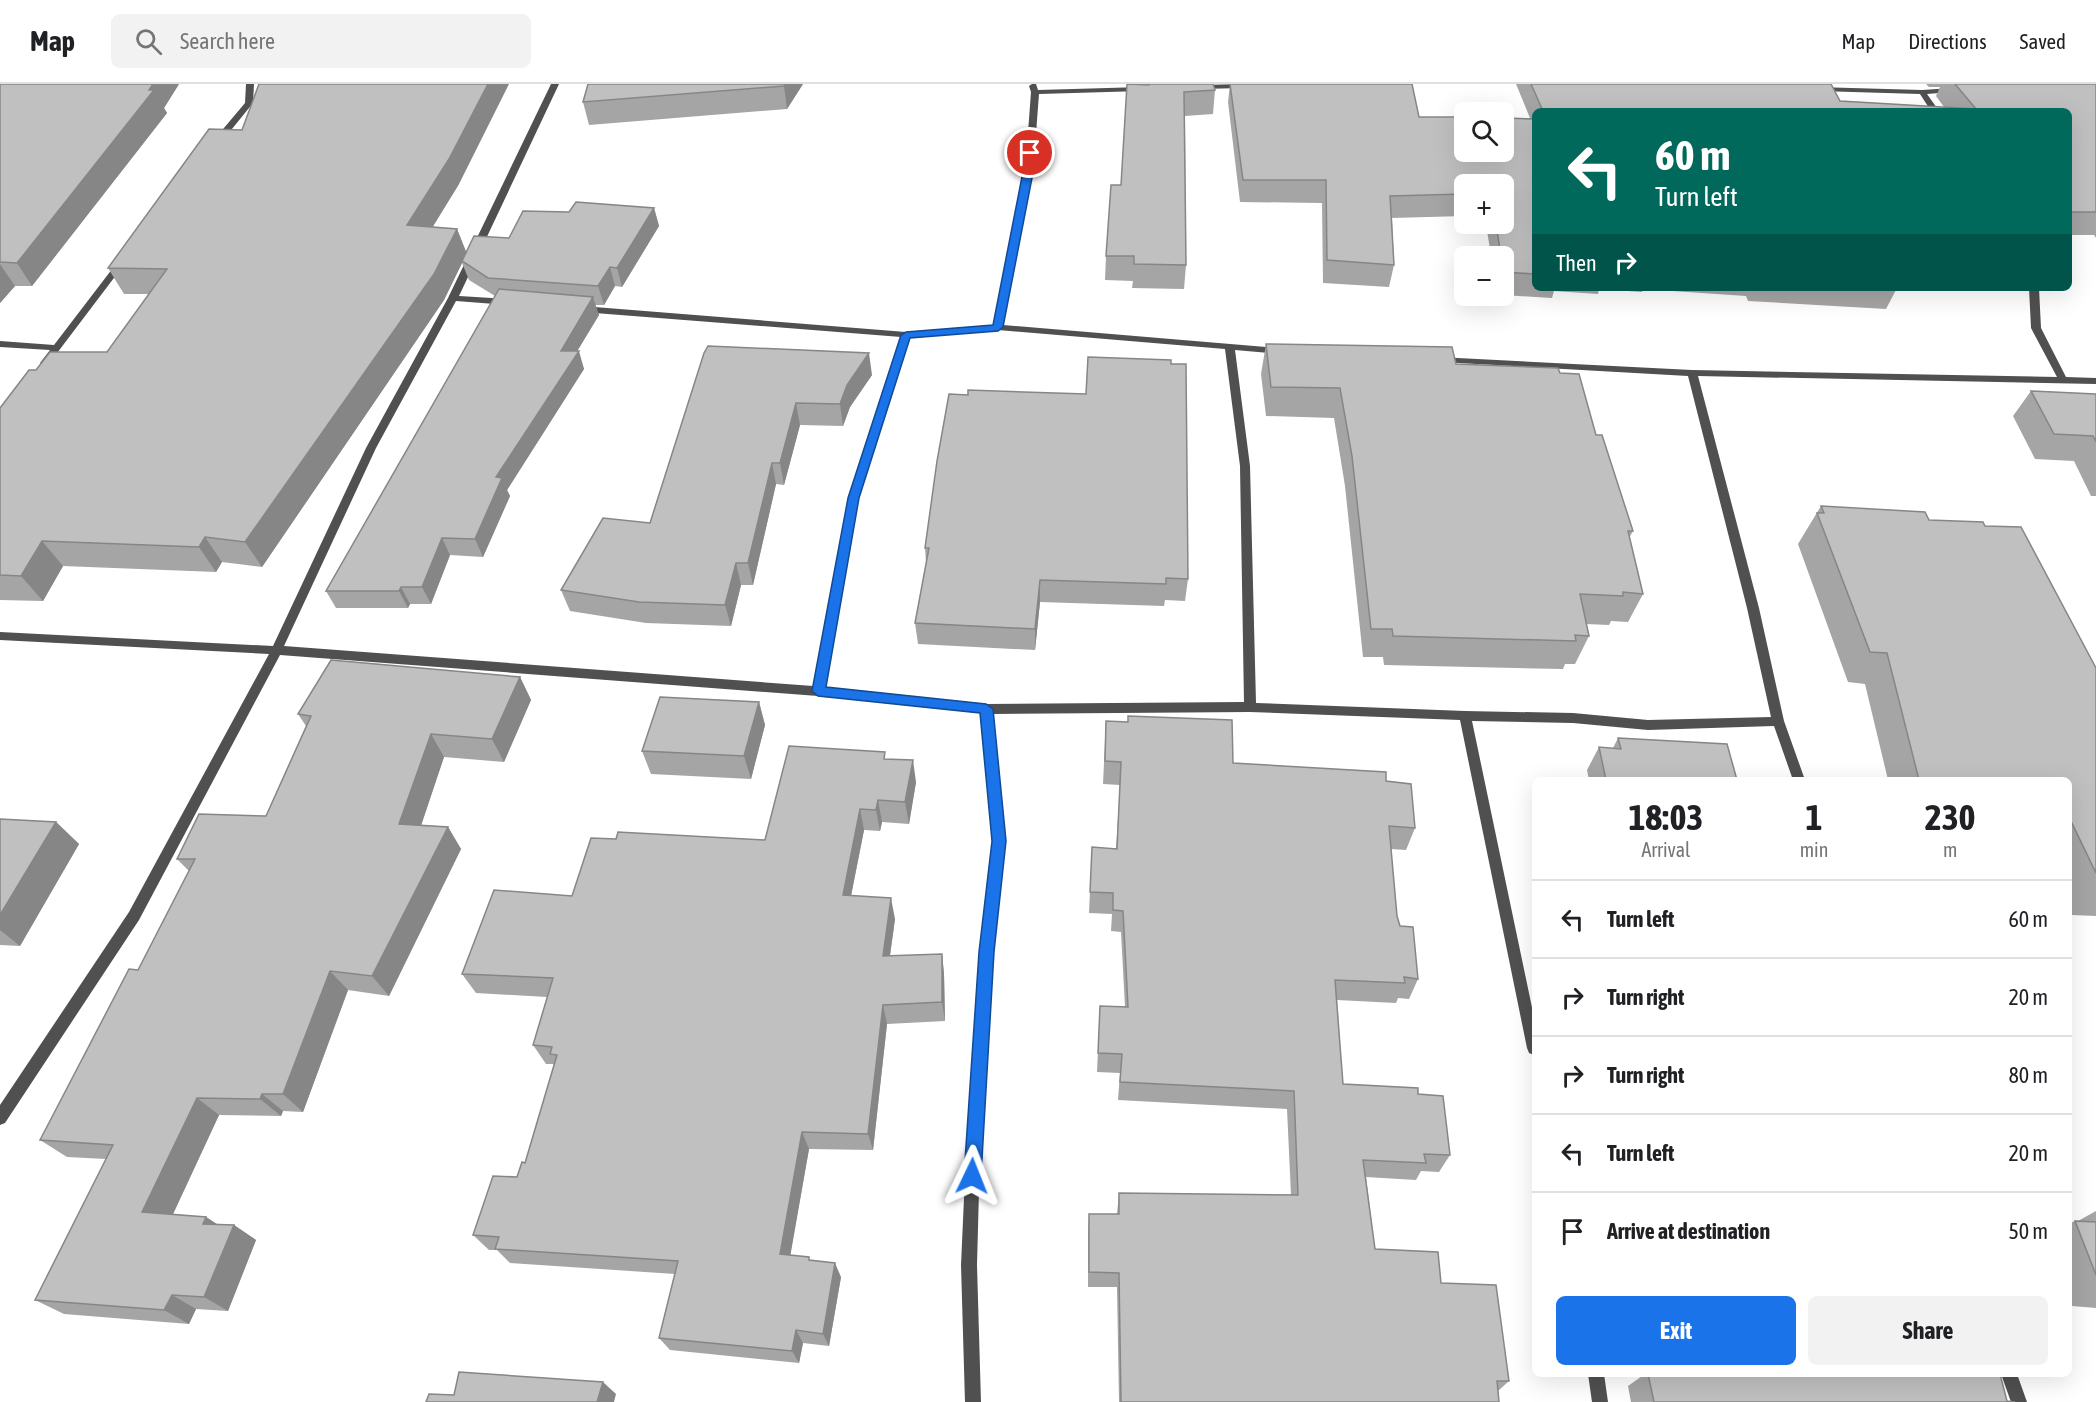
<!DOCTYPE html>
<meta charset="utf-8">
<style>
:root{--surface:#fff;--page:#f2f2f2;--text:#202124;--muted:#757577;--line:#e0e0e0;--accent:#1a73e8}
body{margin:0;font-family:"Asap Condensed",sans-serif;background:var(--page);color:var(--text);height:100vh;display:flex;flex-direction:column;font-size:22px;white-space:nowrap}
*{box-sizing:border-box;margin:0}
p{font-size:20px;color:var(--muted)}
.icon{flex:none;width:33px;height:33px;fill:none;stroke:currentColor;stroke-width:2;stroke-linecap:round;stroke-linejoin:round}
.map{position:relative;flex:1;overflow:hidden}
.side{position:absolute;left:1532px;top:693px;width:540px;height:600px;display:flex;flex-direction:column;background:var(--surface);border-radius:9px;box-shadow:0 6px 24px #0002}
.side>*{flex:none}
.hud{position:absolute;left:1532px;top:24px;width:540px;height:183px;border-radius:9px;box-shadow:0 6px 24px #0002;background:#00695c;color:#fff;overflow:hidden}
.fabs{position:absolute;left:1454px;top:18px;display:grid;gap:12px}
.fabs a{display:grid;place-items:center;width:60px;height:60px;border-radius:9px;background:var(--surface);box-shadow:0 6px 24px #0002;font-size:30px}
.pin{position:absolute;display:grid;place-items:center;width:51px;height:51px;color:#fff;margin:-26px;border:3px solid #fff;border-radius:50%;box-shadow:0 2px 6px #0007}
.me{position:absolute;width:66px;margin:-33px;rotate:2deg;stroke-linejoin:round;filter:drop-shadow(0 0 4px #0008)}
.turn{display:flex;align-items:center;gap:21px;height:126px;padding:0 24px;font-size:27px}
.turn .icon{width:78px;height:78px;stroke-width:2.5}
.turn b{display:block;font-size:42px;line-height:51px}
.then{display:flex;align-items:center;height:57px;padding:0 24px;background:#0003;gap:12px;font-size:22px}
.eta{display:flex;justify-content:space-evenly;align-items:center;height:102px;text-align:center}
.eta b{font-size:36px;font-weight:700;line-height:42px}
.button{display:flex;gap:12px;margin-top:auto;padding:12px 24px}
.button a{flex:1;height:69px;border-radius:9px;background:var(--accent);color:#fff;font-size:24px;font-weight:700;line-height:69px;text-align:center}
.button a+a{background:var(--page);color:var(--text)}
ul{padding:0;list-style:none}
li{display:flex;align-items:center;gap:18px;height:78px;padding:0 24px;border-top:2px solid var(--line)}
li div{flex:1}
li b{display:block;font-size:22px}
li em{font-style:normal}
header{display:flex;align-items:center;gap:36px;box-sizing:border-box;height:84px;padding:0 30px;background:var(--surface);border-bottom:2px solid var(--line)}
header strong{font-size:28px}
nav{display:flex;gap:33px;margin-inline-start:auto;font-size:21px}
.search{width:420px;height:54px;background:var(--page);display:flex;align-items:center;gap:15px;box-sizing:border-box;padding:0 21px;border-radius:9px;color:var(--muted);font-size:22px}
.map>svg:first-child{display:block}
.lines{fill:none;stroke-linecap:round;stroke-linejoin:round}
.minor{fill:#505050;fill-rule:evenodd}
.wall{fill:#a5a5a5}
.shaded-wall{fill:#868686}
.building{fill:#c0c0c0;stroke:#868686;stroke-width:1.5}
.route{fill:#1a73e8;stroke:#114b97;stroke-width:1.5}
</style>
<header>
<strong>Map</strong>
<div class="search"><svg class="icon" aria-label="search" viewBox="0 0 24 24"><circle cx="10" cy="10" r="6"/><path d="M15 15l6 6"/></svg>Search here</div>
<nav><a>Map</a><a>Directions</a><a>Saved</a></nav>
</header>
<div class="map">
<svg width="2096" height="1318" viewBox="0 0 2096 1318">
<rect width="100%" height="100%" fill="#fff"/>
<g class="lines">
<g class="minor">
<polygon points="246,0 254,0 253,19 219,61 213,61 213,57 245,19"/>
<path d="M551,0H559L459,212L508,215L513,218L508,221L456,217L376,364L284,562L813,602L849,414L901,253L582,228L577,225L582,222L906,248L994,241L1025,89L1031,8L1029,2L1032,0H1036L1038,6L1142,3L1146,5L1142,7L1039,10L1033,89L1003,241L1279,264L1284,267L1279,270L1235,266L1250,382L1256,619L1465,627L1573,629L1648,636L1771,633L1747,524L1688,292L1441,278L1438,277V273L1692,286L2057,293L2031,244L2029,204H2039L2041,244L2066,293L2096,294V300L1698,292L1759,524L1784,637L1805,696H1793L1774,642L1648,646L1573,639L1472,637L1534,933V971L1529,969L1527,964L1460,636L1250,628L992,630L1005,757L994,868L980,1069L977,1181L981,1318H965L961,1181L966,1069L980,868L993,757L980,629L818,612L280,571L139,836L5,1039L0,1041V1021L129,828L269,570L0,556V548L273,562L366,364L448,214ZM998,246L1225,265L1240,382L1244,618L986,620L825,603L859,414L910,254Z"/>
<polygon points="1245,0 1248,2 1244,4 1199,5 1195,3 1199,1"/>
<polygon points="1816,3 1922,6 1952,4 1956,6 1952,8 1927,10 1939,27 1931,27 1920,10 1819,7 1816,7"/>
<polygon points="122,175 126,178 48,281 45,282 40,279 50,266 0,263 0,257 54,261 119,176"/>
<polygon points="1588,1290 1604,1290 1608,1318 1592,1318"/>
<polygon points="2001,1290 2017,1290 2027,1318 2011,1318"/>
</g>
</g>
<g class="wall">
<polygon points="0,0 179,0 164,24 167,29 32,202 15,202 0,219"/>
<polygon points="803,0 787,25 589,41 583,18"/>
<polygon points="1140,0 1213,0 1215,6 1213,30 1185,32 1186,181 1184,205 1132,204 1133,197 1105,196 1106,172 1121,101"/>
<polygon points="1230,0 1412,0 1419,33 1530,34 1516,0 1831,0 1840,17 1944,23 1936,12 1940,3 1929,3 1926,0 2096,0 2096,154 2094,151 2068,151 2068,27 1534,27 1534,204 1897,204 1886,225 1748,217 1746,212 1643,205 1642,208 1599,205 1598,210 1554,207 1552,214 1503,211 1503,172 1491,172 1486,140 1503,140 1503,100 1464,100 1464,132 1392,134 1394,181 1389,203 1323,199 1322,119 1240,118 1228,18"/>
<polygon points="459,100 432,143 457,145 466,168 509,154 569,128 654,124 659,142 622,203 615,202 604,221 595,221 599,231 577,267 584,285 507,406 510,412 483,473 450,471 431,520 410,520 408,524 336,524 326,507 495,212 469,196 462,179 444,216 262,483 222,478 216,488 63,482 43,517 0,516 0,324 36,286 107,268 149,210 124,210 108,184"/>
<polygon points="1266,260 1456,280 1560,289 1596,351 1633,447 1629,454 1643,510 1628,538 1611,537 1609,541 1586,540 1589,552 1575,580 1565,580 1563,585 1384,581 1383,573 1363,573 1345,402 1334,334 1266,332 1261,290"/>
<polygon points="704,269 872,291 850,323 843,342 800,341 784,401 776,400 753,501 741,501 731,542 646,539 570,527 561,506 650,439"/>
<polygon points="2031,307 2096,310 2096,412 2091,412 2074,377 2035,375 2013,332"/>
<polygon points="1821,422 1929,436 2096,584 2096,832 2071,831 2068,825 2068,696 1888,696 1865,600 1848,598 1798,460"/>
<polygon points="925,464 1188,495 1185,517 1165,516 1164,522 1040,518 1035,566 918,560 915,539 926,479"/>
<polygon points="520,593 531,616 504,678 444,673 421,742 448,743 461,765 389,912 348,906 303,1028 283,1027 281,1032 219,1031 173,1130 206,1133 218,1141 234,1141 256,1156 228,1227 196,1225 189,1240 64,1230 35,1216 106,1075 67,1073 40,1056 138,886 189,787 177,775 266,732 306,642 298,630"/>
<polygon points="759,618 765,641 751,695 651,690 642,667"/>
<polygon points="1106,637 1233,679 1386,697 1415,744 1406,766 1391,765 1397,832 1418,895 1409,915 1398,914 1396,919 1337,916 1343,1000 1418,1010 1450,1071 1439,1088 1421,1087 1416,1096 1366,1093 1375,1165 1441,1199 1509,1297 1498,1307 1499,1318 1119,1318 1117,1203 1088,1203 1088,1145 1089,1130 1117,1130 1119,1109 1291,1111 1287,1025 1118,1016 1120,989 1097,988 1100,922 1125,923 1121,848 1111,847 1112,830 1089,829 1092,763 1116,765 1120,701 1103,700"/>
<polygon points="1618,654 1737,696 1589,696 1587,686 1599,663 1613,664"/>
<polygon points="886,675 916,698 909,740 882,738 880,747 864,746 851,812 895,835 890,872 942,870 944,890 945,937 887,940 873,1066 809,1065 790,1171 810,1176 841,1193 829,1262 803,1259 799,1279 670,1266 659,1254 675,1190 510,1179 497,1166 489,1166 473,1151 517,1093 525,1079 554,980 546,980 533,961 547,913 476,909 462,890 572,812 616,755 765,756"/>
<polygon points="0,735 56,738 79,760 20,862 0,861"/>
<polygon points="2096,1127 2096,1224 2072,1222 2068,1212 2068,1140 2075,1137 2078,1137"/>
<polygon points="1645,1290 2000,1290 2007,1317 2015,1318 1631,1318 1628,1302"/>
</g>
<g class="shaded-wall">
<polygon points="153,0 179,0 164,24 167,29 32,202 17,179"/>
<polygon points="488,0 509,0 459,100 418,167 407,141"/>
<polygon points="786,0 803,0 787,25 784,2"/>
<polygon points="654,124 659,142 622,203 617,184"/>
<polygon points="457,145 467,170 462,177 462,179 444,216 262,483 245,458"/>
<polygon points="0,180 15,202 0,219"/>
<polygon points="610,183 615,202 604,221 598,202"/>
<polygon points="593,213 599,231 567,284 561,267"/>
<polygon points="579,267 584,285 507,406 510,412 483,473 475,455 496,393"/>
<polygon points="869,269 872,291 850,323 843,342 840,320 847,301"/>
<polygon points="796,319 800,341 784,401 780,379"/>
<polygon points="772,379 776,400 753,501 748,479"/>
<polygon points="205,453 222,478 216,488 199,463"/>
<polygon points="442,454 450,471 431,520 422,503"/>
<polygon points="42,457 63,482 43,517 21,492"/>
<polygon points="736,479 741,501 731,542 725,521"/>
<polygon points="1040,496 1040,518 1035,566 1035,545"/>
<polygon points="401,503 410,520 408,524 399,507"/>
<polygon points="520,593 531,616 504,678 492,655"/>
<polygon points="759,618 765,641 751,695 744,672"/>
<polygon points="431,650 444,673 414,762 399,740"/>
<polygon points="913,676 916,698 909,740 905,718"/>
<polygon points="878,716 882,738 880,747 876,726"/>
<polygon points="860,725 864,746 847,832 843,811"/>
<polygon points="56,738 79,760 20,862 0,846 0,831"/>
<polygon points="448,743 461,765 389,912 372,892"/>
<polygon points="891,814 895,835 887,892 883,872"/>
<polygon points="942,870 944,890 945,937 942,918"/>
<polygon points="330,887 348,906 303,1028 283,1010"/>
<polygon points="883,921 887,940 873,1066 868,1050"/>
<polygon points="262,1010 283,1027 281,1032 260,1015"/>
<polygon points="197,1014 219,1031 167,1143 142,1128"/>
<polygon points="802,1048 809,1065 788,1185 780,1170"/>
<polygon points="206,1133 229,1148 203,1140"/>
<polygon points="234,1141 256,1156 228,1227 204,1213"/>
<polygon points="835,1179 841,1193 829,1262 823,1250"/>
<polygon points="172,1211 196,1225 189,1240 164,1226"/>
<polygon points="796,1246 803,1259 799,1279 792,1267"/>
<polygon points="603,1298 616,1310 614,1318 597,1318"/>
</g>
<g class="building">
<polygon points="0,0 153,0 149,6 154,6 17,179 0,178"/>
<polygon points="259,0 488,0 449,75 407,141 457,145 434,190 245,458 205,453 199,463 42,457 21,492 0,491 0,324 29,286 36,286 50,268 107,268 167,185 108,184 209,45 242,46"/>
<polygon points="588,0 786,0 784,2 583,18"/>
<polygon points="1127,0 1149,1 1149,0 1213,0 1215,6 1184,8 1186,181 1134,180 1134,172 1106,172 1111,101 1121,101"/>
<polygon points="1230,0 1412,0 1419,33 1464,33 1464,68 1503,68 1503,34 1534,35 1534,190 1503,188 1503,172 1501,172 1496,140 1503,140 1503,100 1464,100 1464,110 1390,112 1394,181 1327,176 1326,96 1243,96"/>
<polygon points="1531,0 1831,0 1840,17 1976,25 1955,0 2096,0 2096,128 2068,128 2068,27 1543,27"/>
<polygon points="576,118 654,124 617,184 610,183 598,202 488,194 462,177 474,152 509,154 523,127 569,128"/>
<polygon points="499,205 593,213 561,267 579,267 496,393 502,394 475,455 442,454 422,503 401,503 399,507 326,507"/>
<polygon points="1266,260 1452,263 1456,280 1558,284 1560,289 1579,290 1596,351 1602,351 1633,447 1628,447 1643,510 1623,508 1623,512 1580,510 1589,552 1575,551 1576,557 1393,552 1392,545 1371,545 1352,372 1340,304 1271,303"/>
<polygon points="708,262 869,269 847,301 840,320 796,319 780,379 772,379 748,479 736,479 725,521 639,518 561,506 603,434 650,439 704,269"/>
<polygon points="1088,273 1171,276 1171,280 1186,280 1188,495 1166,494 1166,500 1040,496 1035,545 915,539 929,464 925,464 937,377 949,310 968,311 968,306 1086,310"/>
<polygon points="2031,307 2096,310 2096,358 2093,352 2054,350"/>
<polygon points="1821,422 1925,428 1929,436 1983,438 1985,442 2021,443 2096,584 2096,789 2068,731 2068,696 1919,696 1887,569 1870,568 1817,429 1824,429"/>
<polygon points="331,576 520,593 492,655 431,650 399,740 448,743 372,892 330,887 283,1010 262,1010 260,1015 197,1014 142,1128 206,1133 203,1140 234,1141 204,1213 172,1211 164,1226 35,1216 113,1061 40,1056 129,885 138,886 195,775 177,775 199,730 266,732 311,632 298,630"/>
<polygon points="660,613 759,618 744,672 642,667"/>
<polygon points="1128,632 1232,636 1233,679 1386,688 1386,697 1411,700 1415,744 1389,742 1397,832 1400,842 1413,843 1418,895 1404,893 1405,899 1335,896 1343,1000 1418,1004 1418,1010 1443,1012 1450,1071 1424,1070 1426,1079 1363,1076 1375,1165 1438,1168 1441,1199 1496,1201 1509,1297 1497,1297 1499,1318 1121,1318 1119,1189 1089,1188 1089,1130 1119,1130 1119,1109 1298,1111 1294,1007 1120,998 1122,970 1098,969 1100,922 1128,923 1123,827 1113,826 1113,809 1090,808 1092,763 1117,765 1121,678 1105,677 1106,637 1128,638"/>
<polygon points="1618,654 1727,660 1737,696 1606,696 1599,663 1621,665"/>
<polygon points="789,662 885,668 884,675 913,676 905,718 878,716 876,726 860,725 843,811 891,814 883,872 942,870 942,918 883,921 868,1050 802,1048 780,1170 809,1173 809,1176 835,1179 823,1250 796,1246 792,1267 659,1254 678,1177 495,1165 499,1153 473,1151 493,1092 517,1093 522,1078 525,1079 557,971 550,970 552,963 533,961 553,894 462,890 494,806 572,812 591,754 616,755 618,748 765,756"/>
<polygon points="0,735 56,738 0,831"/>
<polygon points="2075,1137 2096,1138 2096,1191"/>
<polygon points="459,1288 603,1298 597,1318 426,1318 429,1310 454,1311"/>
<polygon points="1648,1290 2000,1290 2007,1317 2015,1318 1654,1318"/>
</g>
<polygon class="route" points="1027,67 1035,69 1033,89 1003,243 998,247 910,254 859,414 826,603 986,620 993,625 1006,757 994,868 981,1092 978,1097 972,1100 966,1097 964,1092 979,868 992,757 980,629 818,612 812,607 848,414 901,251 906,248 993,241"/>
</svg>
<div class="fabs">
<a><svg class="icon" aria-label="search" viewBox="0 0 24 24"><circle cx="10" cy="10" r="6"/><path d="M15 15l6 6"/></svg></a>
<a>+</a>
<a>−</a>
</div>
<div class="pin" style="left:1030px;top:69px;background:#d93025"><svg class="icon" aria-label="arrive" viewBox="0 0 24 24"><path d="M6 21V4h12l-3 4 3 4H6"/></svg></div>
<svg class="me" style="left:972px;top:1092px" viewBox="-20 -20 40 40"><path d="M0-17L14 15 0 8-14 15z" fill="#1a73e8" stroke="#fff" stroke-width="4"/></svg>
<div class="hud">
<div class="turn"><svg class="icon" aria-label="left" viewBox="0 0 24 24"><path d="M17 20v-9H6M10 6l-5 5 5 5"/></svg><div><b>60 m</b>Turn left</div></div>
<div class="then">Then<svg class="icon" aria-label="right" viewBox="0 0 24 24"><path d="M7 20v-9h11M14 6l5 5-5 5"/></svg></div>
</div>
<section class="side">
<div class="eta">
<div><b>18:03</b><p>Arrival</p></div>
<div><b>1</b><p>min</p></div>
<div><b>230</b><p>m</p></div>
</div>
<ul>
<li><svg class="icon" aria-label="left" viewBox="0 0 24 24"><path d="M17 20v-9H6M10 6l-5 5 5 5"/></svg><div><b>Turn left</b></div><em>60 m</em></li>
<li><svg class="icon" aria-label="right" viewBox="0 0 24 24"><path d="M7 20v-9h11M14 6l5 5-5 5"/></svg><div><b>Turn right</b></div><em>20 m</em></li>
<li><svg class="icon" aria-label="right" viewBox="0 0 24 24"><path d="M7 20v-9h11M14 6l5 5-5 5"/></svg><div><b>Turn right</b></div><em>80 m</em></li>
<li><svg class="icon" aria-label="left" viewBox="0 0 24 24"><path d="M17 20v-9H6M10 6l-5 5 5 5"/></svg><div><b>Turn left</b></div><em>20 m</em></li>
<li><svg class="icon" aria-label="arrive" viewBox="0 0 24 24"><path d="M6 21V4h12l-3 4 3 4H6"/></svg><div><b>Arrive at destination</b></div><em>50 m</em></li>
</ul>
<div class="button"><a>Exit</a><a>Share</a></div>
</section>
</div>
